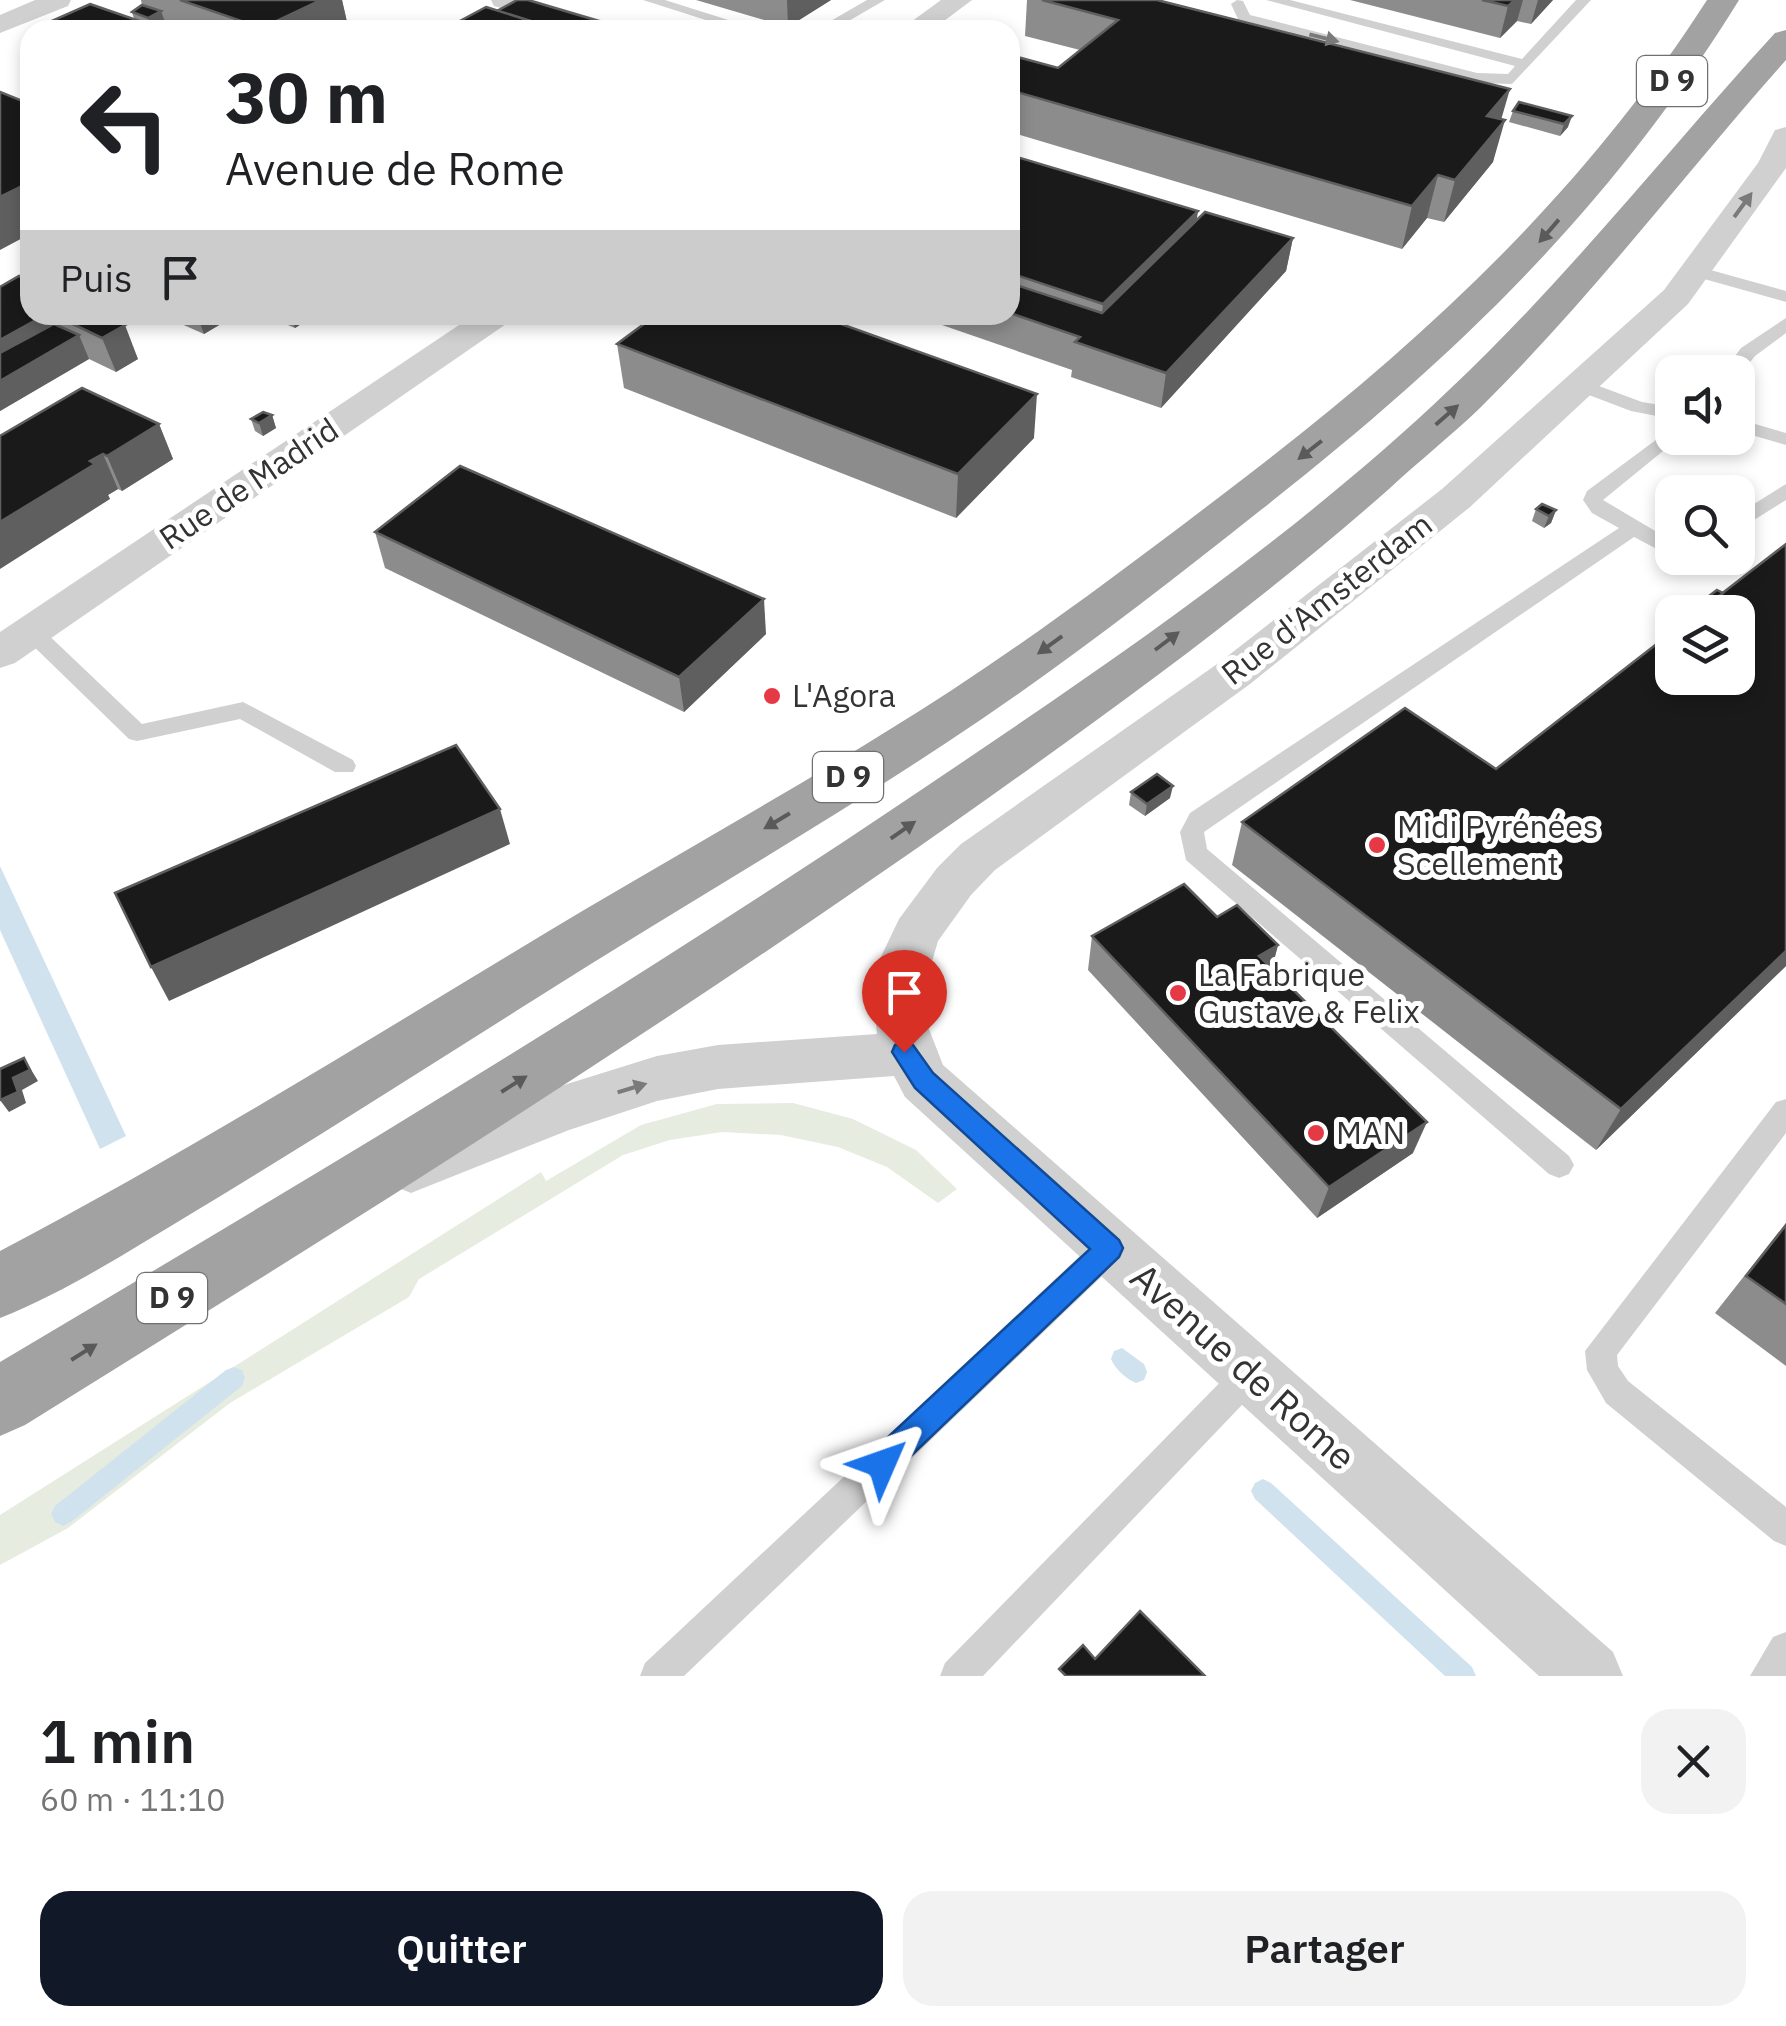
<!DOCTYPE html>
<html lang="fr">
<meta charset="utf-8">
<style>
:root{--surface:#fff;--page:#f2f2f2;--text:#202124;--muted:#757577;--accent:#111827}
body{margin:0;font-family:"IBM Plex Sans",sans-serif;background:var(--page);color:var(--text);height:100vh;display:flex;flex-direction:column;font-size:38px;white-space:nowrap}
*{box-sizing:border-box;margin:0}
p{font-size:32px;color:var(--muted)}
.icon{flex:none;width:55px;height:55px;fill:none;stroke:currentColor;stroke-width:2;stroke-linecap:round;stroke-linejoin:round}
.map{position:relative;height:1676px;overflow:hidden}
.sheet{display:flex;flex-direction:column;background:var(--surface);flex:1}
.sheet>*{flex:none}
.guide{position:absolute;left:20px;top:20px;width:1000px;height:305px;border-radius:30px;box-shadow:0 5px 15px #0003;background:#fff;color:var(--text);overflow:hidden}
.tools{position:absolute;left:1655px;top:355px;display:grid;gap:20px}
.tools a{display:grid;place-items:center;width:100px;height:100px;border-radius:20px;background:var(--surface);box-shadow:0 5px 15px #0003;font-size:50px}
.pin{position:absolute;display:grid;place-items:center;width:85px;height:85px;color:#fff;margin:-102px -42px;border-radius:50% 50% 50% 0;rotate:-45deg;box-shadow:0 0 10px #0007}
.pin .icon{rotate:45deg}
.me{position:absolute;width:110px;margin:-55px;rotate:47deg;stroke-linejoin:round;filter:drop-shadow(0 0 8px #0008)}
.turn{display:flex;align-items:center;gap:35px;height:210px;padding:0 40px;font-size:45px}
.turn .icon{width:130px;height:130px;stroke-width:2.5}
.turn b{display:block;font-size:70px;line-height:85px}
.then{display:flex;align-items:center;height:95px;padding:0 40px;background:#0003;gap:20px;font-size:38px}
.round{display:grid;place-items:center;flex:none;width:105px;height:105px;border-radius:30px;background:var(--page)}
.summary{display:flex;align-items:center;justify-content:space-between;height:170px;padding:0 40px}
h1{font-size:60px;font-weight:600;line-height:75px}
.button{display:flex;gap:20px;margin-top:auto;padding:20px 40px}
.button a{flex:1;height:115px;border-radius:30px;background:var(--accent);color:#fff;font-size:40px;font-weight:600;line-height:115px;text-align:center}
.button a+a{background:var(--page);color:var(--text)}
.map>svg:first-child{display:block}
.green{fill:#e6ecdf}
.water{fill:#cfe2ee}
.lines{fill:none;stroke-linecap:round;stroke-linejoin:round}
.stream{fill:#cfe2ee;fill-rule:evenodd}
.service{fill:#d0d0d0;fill-rule:evenodd}
.minor{fill:#d0d0d0;fill-rule:evenodd}
.trunk{fill:#a2a2a2;fill-rule:evenodd}
.wall{fill:#8c8c8c}
.shaded-wall{fill:#5f5f5f}
.building{fill:#1a1a1a;stroke:#5f5f5f;stroke-width:2.5}
.oneway{fill:#7a7a7a}
.oneway2{fill:#5a5a5a}
.route{fill:#1a73e8;stroke:#114b97;stroke-width:2.5}
.poi-dot{fill:#e63946;stroke:#fff;stroke-width:4}
.labels{text-anchor:middle;stroke-width:10;stroke-linejoin:round;paint-order:stroke}
.shield{fill:#fff;stroke:#707070;stroke-width:2.5}
.shield-label{font-size:30px;font-weight:bold;fill:#333}
.street-label{font-size:32px;fill:#333;stroke:#fff}
.poi-label{font-size:32px;fill:#333;stroke:#fff;text-anchor:start}
.near-street-label{font-size:38px;fill:#333;stroke:#fff}
</style>
<div class="map">
<svg width="1786" height="1676" viewBox="0 0 1786 1676">
<rect width="100%" height="100%" fill="#fff"/>
<polygon class="green" points="793,1103 853,1119 916,1150 957,1189 938,1203 887,1167 838,1147 781,1135 722,1132 670,1140 623,1155 419,1279 409,1297 230,1403 68,1528 0,1565 0,1515 541,1172 546,1181 641,1125 717,1104"/>
<polygon class="water" points="0,866 126,1136 100,1149 0,930"/>
<g class="lines">
<g class="stream">
<path d="M1122,1348L1144,1364L1147,1372L1144,1380L1136,1383C1125,1378 1116,1370 1111,1359L1114,1351Z"/>
<polygon points="234,1367 242,1370 245,1378 242,1386 71,1522 63,1526 55,1522 51,1514 55,1506 226,1370"/>
<polygon points="1263,1479 1271,1483 1472,1667 1476,1676 1445,1676 1255,1499 1251,1491 1255,1483"/>
</g>
<g class="service">
<polygon points="643,0 665,0 760,30 737,30"/>
<polygon points="867,0 885,0 833,30 815,30"/>
<polygon points="1237,0 1243,1 1250,15 1477,73 1508,74 1515,66 1266,0 1290,0 1522,59 1576,0 1591,0 1512,84 1477,83 1239,21 1231,4"/>
<polygon points="1696,266 1786,291 1786,302 1690,275 1690,267"/>
<polygon points="1786,318 1786,333 1755,356 1739,376 1738,372 1723,372 1741,348"/>
<polygon points="1580,379 1642,402 1672,407 1672,419 1631,411 1573,389 1570,385"/>
<polygon points="1738,419 1786,433 1786,445 1738,431"/>
<polygon points="1672,428 1672,438 1679,438 1603,500 1672,541 1672,557 1634,537 1204,832 1207,849 1569,1156 1574,1165 1569,1174 1559,1178 1549,1174 1186,860 1180,832 1190,813 1619,528 1592,513 1583,500 1587,491"/>
<polygon points="1786,484 1786,500 1738,530 1738,514"/>
<polygon points="32,624 40,627 142,724 243,702 353,760 356,766 353,772 335,772 240,719 137,741 129,739 24,637 21,632"/>
<polygon points="1786,1099 1786,1133 1617,1355 1618,1366 1628,1381 1786,1507 1786,1546 1774,1541 1606,1403 1587,1370 1585,1351 1776,1102"/>
<polygon points="1110,1234 1121,1238 1125,1248 1121,1258 684,1676 640,1676 645,1663 1099,1238"/>
<polygon points="1250,1359 1261,1363 1266,1374 1261,1385 983,1676 940,1676 945,1663 1239,1363"/>
<polygon points="1786,1632 1786,1676 1750,1676 1773,1637"/>
</g>
<g class="minor">
<polygon points="35,0 71,0 68,6 0,33 0,15"/>
<polygon points="491,0 533,0 615,24 619,30 576,30 494,6"/>
<polygon points="941,0 972,0 932,30 900,30"/>
<polygon points="1786,127 1786,168 1688,304 1470,507 1250,684 995,870 971,895 938,941 924,989 925,1019 943,1065 1613,1652 1623,1676 1539,1676 905,1097 894,1076 718,1089 657,1101 569,1130 411,1193 391,1185 383,1168 391,1151 567,1084 657,1056 718,1045 877,1034 872,989 879,961 899,919 937,868 961,844 1220,662 1442,489 1664,290 1758,163 1775,130"/>
<polygon points="474,315 514,315 509,322 15,663 0,668 0,632"/>
</g>
<g class="trunk">
<path d="M1707,0H1739C1608,212 1452,360 1257,513C1156,593 1054,672 946,743C810,833 669,914 532,1001C420,1072 308,1143 194,1212C132,1249 68,1291 0,1318V1251C200,1146 390,1026 584,910C707,837 832,768 952,690C1045,629 1134,562 1222,495C1411,352 1578,201 1707,0Z"/>
<path d="M1786,30V60C1684,175 1591,298 1481,407C1452,435 1419,461 1389,489C1254,608 1107,714 960,818C656,1032 341,1229 25,1425L0,1436V1362C312,1177 623,991 924,788C1104,667 1293,539 1450,389C1567,279 1666,152 1775,33Z"/>
</g>
</g>
<g class="wall">
<polygon points="141,0 342,0 347,22 330,30 187,30 165,22 155,27 165,30 39,30 38,27 134,19 132,12 142,5"/>
<polygon points="696,0 831,0 788,27"/>
<polygon points="1027,0 1157,0 1501,119 1493,162 1444,222 1427,218 1402,249 1010,132 1010,55 1058,68 1080,50 1025,36"/>
<polygon points="1350,0 1553,0 1531,24 1517,21 1500,38"/>
<polygon points="1519,102 1568,127 1560,136 1509,122 1513,111"/>
<polygon points="1010,155 1197,220 1293,238 1286,271 1161,408 1071,377 1072,370 913,315 1010,315"/>
<polygon points="30,315 103,315 138,359 116,372 89,359 0,411"/>
<polygon points="161,315 236,315 204,334"/>
<polygon points="264,315 315,315 295,328"/>
<polygon points="617,344 1034,438 956,518 624,388"/>
<polygon points="272,415 276,428 263,436 255,431 251,419"/>
<polygon points="159,424 173,459 122,491 118,489 108,495 110,499 0,436"/>
<polygon points="1536,509 1556,510 1551,523 1544,528 1532,521"/>
<polygon points="375,532 766,634 684,712 385,568"/>
<polygon points="1786,544 1786,966 1596,1150 1232,865 1242,822 1496,769 1738,612 1696,612 1701,602 1723,593"/>
<polygon points="1131,792 1170,798 1145,816 1129,805"/>
<polygon points="1217,917 1278,945 1272,969 1413,1153 1317,1218 1088,970 1092,936"/>
<polygon points="1786,1223 1786,1366 1715,1313"/>
</g>
<g class="shaded-wall">
<polygon points="321,0 342,0 347,22 330,30 263,30 262,28"/>
<polygon points="787,0 831,0 788,27"/>
<polygon points="1515,0 1523,0 1517,21 1500,38 1508,6"/>
<polygon points="1538,0 1553,0 1531,24"/>
<polygon points="161,11 165,22 151,29 148,18"/>
<polygon points="1510,89 1499,127 1505,120 1493,162 1444,222 1455,180 1487,116"/>
<polygon points="1572,116 1568,127 1560,136 1564,124"/>
<polygon points="1438,175 1427,218 1402,249 1412,206"/>
<polygon points="30,182 30,234 0,250 0,197"/>
<polygon points="1198,211 1192,254 1098,348 1103,304"/>
<polygon points="1293,238 1286,271 1161,408 1166,373"/>
<polygon points="45,315 50,315 63,345 79,335 89,359 0,411 0,340"/>
<polygon points="197,315 236,315 204,334"/>
<polygon points="291,315 315,315 295,328"/>
<polygon points="125,325 138,359 116,372 102,338"/>
<polygon points="1037,394 1034,438 956,518 958,474"/>
<polygon points="272,415 276,428 263,436 259,423"/>
<polygon points="159,424 173,459 122,491 107,456"/>
<polygon points="103,454 118,489 108,495 110,499 0,569 0,522"/>
<polygon points="1556,510 1551,523 1544,528 1549,516"/>
<polygon points="764,599 766,634 684,712 679,677"/>
<polygon points="1173,786 1170,798 1145,816 1147,804"/>
<polygon points="500,809 510,844 169,1001 151,967"/>
<polygon points="1278,945 1269,978 1259,956"/>
<polygon points="1786,951 1786,966 1596,1150 1621,1109"/>
<polygon points="24,1058 38,1081 22,1090 26,1103 9,1112 0,1100"/>
<polygon points="1427,1122 1413,1153 1317,1218 1329,1187"/>
</g>
<g class="building">
<polygon points="180,0 321,0 262,28"/>
<polygon points="517,0 528,0 629,30 559,30 497,11"/>
<polygon points="1042,0 1157,0 1510,89 1487,116 1505,120 1455,180 1438,175 1412,206 1010,90 1010,55 1058,68 1118,20"/>
<polygon points="1482,0 1515,0 1508,6"/>
<polygon points="90,4 165,30 47,30 38,27"/>
<polygon points="142,5 161,11 148,18 132,12"/>
<polygon points="486,7 559,30 443,30"/>
<polygon points="0,92 30,104 30,182 0,197"/>
<polygon points="1519,102 1572,116 1564,124 1513,111"/>
<polygon points="1010,155 1198,211 1103,304 1010,273"/>
<polygon points="1205,212 1293,238 1166,373 1075,342 1080,337 1010,313 1010,283 1102,313"/>
<polygon points="19,276 30,281 30,315 45,315 0,340 0,287"/>
<polygon points="54,315 103,315 125,325 102,338"/>
<polygon points="656,315 816,315 1037,394 958,474 617,344"/>
<polygon points="54,324 79,335 0,381 0,353"/>
<polygon points="82,388 159,424 107,456 103,454 90,461 95,464 0,522 0,436"/>
<polygon points="263,412 272,415 259,423 251,419"/>
<polygon points="460,466 764,599 679,677 375,532"/>
<polygon points="1542,504 1556,510 1549,516 1536,509"/>
<polygon points="1786,544 1786,951 1621,1109 1242,822 1405,708 1496,769 1672,632 1672,678 1738,678 1738,612 1698,612"/>
<polygon points="1717,590 1723,593 1707,605 1701,602"/>
<polygon points="456,745 500,809 151,967 115,893"/>
<polygon points="1157,774 1173,786 1147,804 1131,792"/>
<polygon points="1184,884 1217,917 1237,905 1278,945 1259,956 1427,1122 1329,1187 1092,936"/>
<polygon points="24,1058 30,1070 13,1078 18,1092 0,1100 0,1069"/>
<polygon points="1786,1225 1786,1304 1746,1276"/>
<polygon points="1140,1611 1205,1676 1066,1676 1059,1669 1083,1645 1095,1659"/>
</g>
<defs><path id="oneway-solid" d="M-6-.8H1V-3.2L6.5 0L1 3.2V.8H-6Z" transform="scale(2.5)"/></defs>
<g class="oneway">
<use href="#oneway-solid" transform="translate(1324 38) rotate(14)"/>
<use href="#oneway-solid" transform="translate(1743 205) rotate(-54)"/>
<use href="#oneway-solid" transform="translate(632 1088) rotate(-17)"/>
</g>
<g class="oneway2">
<use href="#oneway-solid" transform="translate(1549 231) rotate(131)"/>
<use href="#oneway-solid" transform="translate(1447 415) rotate(-41)"/>
<use href="#oneway-solid" transform="translate(1310 450) rotate(142)"/>
<use href="#oneway-solid" transform="translate(1167 641) rotate(-37)"/>
<use href="#oneway-solid" transform="translate(1050 645) rotate(144)"/>
<use href="#oneway-solid" transform="translate(777 821) rotate(149)"/>
<use href="#oneway-solid" transform="translate(903 830) rotate(-35)"/>
<use href="#oneway-solid" transform="translate(514 1084) rotate(-32)"/>
<use href="#oneway-solid" transform="translate(84 1352) rotate(-32)"/>
</g>
<polygon class="route" points="904,1041 913,1045 933,1073 1119,1240 1123,1248 1119,1257 892,1474 882,1479 871,1474 867,1464 871,1453 1090,1249 915,1088 892,1052 895,1045"/>
<g class="poi-dot">
<circle cx="772" cy="696" r="10"/>
<circle cx="1377" cy="845" r="10"/>
<circle cx="1178" cy="993" r="10"/>
<circle cx="1316" cy="1133" r="10"/>
</g>
<g class="labels">
<g class="shield">
<rect x="1637" y="56" width="70" height="50" rx="8"/>
<rect x="813" y="752" width="70" height="50" rx="8"/>
<rect x="137" y="1273" width="70" height="50" rx="8"/>
</g>
<g class="shield-label">
<text x="1672" y="91">D 9</text>
<text x="848" y="787">D 9</text>
<text x="172" y="1308">D 9</text>
</g>
<g class="street-label">
<text transform="translate(249 484) rotate(-34)" y="11">Rue de Madrid</text>
<text transform="translate(1327 599) rotate(-38)" y="11">Rue d'Amsterdam</text>
</g>
<g class="poi-label">
<text x="792" y="707">L'Agora</text>
<text x="1397" y="838">Midi Pyrénées<tspan x="1397" dy="37">Scellement</tspan></text>
<text x="1198" y="986">La Fabrique<tspan x="1198" dy="37">Gustave &amp; Felix</tspan></text>
<text x="1336" y="1144">MAN</text>
</g>
<g class="near-street-label">
<text transform="translate(1243 1367) rotate(42)" y="13">Avenue de Rome</text>
</g>
</g>
</svg>
<div class="tools">
<a><svg class="icon" aria-label="sound" viewBox="0 0 24 24"><path d="M4 9h4l5-4v14l-5-4H4zM17 9q2 3 0 6"/></svg></a>
<a><svg class="icon" aria-label="search" viewBox="0 0 24 24"><circle cx="10" cy="10" r="6"/><path d="M15 15l6 6"/></svg></a>
<a><svg class="icon" aria-label="layers" viewBox="0 0 24 24"><path d="M12 4l9 5-9 5-9-5zM3 14l9 5 9-5"/></svg></a>
</div>
<div class="pin" style="left:904px;top:1052px;background:#d93025"><svg class="icon" aria-label="arrive" viewBox="0 0 24 24"><path d="M6 21V4h12l-3 4 3 4H6"/></svg></div>
<svg class="me" style="left:882px;top:1464px" viewBox="-20 -20 40 40"><path d="M0-17L14 15 0 8-14 15z" fill="#1a73e8" stroke="#fff" stroke-width="4"/></svg>
<div class="guide">
<div class="turn"><svg class="icon" aria-label="left" viewBox="0 0 24 24"><path d="M17 20v-9H6M10 6l-5 5 5 5"/></svg><div><b>30 m</b>Avenue de Rome</div></div>
<div class="then">Puis<svg class="icon" aria-label="arrive" viewBox="0 0 24 24"><path d="M6 21V4h12l-3 4 3 4H6"/></svg></div>
</div>
</div>
<section class="sheet">
<div class="summary"><div><h1>1 min</h1><p>60 m · 11:10</p></div><a class="round"><svg class="icon" aria-label="close" viewBox="0 0 24 24"><path d="M6 6l12 12M18 6L6 18"/></svg></a></div>
<div class="button"><a>Quitter</a><a>Partager</a></div>
</section>
